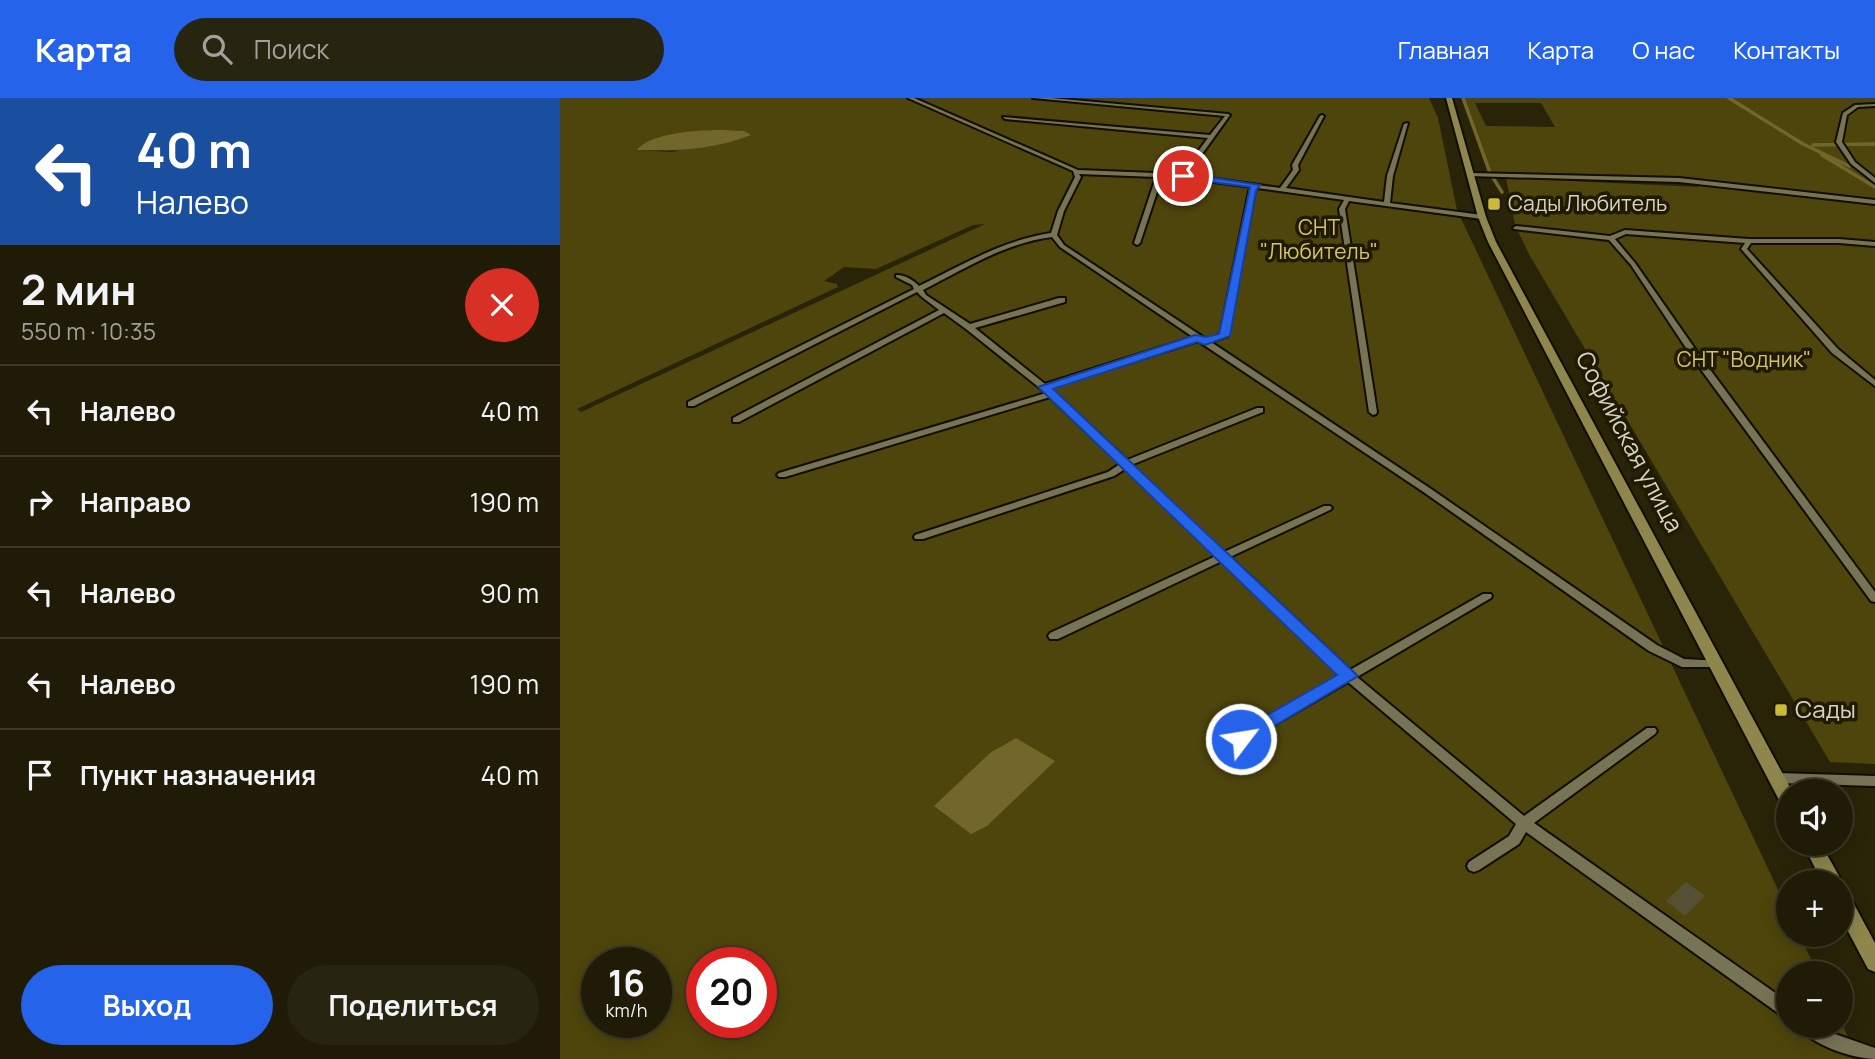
<!DOCTYPE html>
<html lang="ru">
<meta charset="utf-8">
<style>
:root{--surface:#1f1b06;--page:#272410;--text:#f1f3f6;--muted:#a1a19b;--line:#3c3928;--accent:#2563eb}
body{margin:0;font-family:Manrope,sans-serif;background:var(--page);color:var(--text);height:100vh;display:flex;flex-direction:column;font-size:26px;white-space:nowrap}
*{box-sizing:border-box;margin:0}
p{font-size:23px;color:var(--muted)}
.icon{flex:none;width:38px;height:38px;fill:none;stroke:currentColor;stroke-width:2;stroke-linecap:round;stroke-linejoin:round}
.map{position:relative;flex:1;overflow:hidden}
.panel{display:flex;flex-direction:column;background:var(--surface);width:560px}
.panel>*{flex:none}
.hud{background:#1a4fa0;color:#fff;overflow:hidden}
.tools{position:absolute;left:1216px;top:681px;display:grid;gap:14px}
.tools a{display:grid;place-items:center;width:77px;height:77px;border-radius:50%;background:var(--surface);box-shadow:0 4px 18px #0003,0 0 0 2px var(--line);font-size:35px}
.speed{position:absolute;left:21px;top:849px;display:flex;gap:14px;font-size:35px;font-weight:700;text-align:center}
.speed>*{display:grid;place-content:center;width:91px;height:91px;border-radius:50%;background:var(--surface);box-shadow:0 4px 18px #0003,0 0 0 2px var(--line);line-height:1}
.speed small{font-size:18px;font-weight:400}
.speed .limit{border:10px solid #d22;background:#fff;color:#111}
.pin{position:absolute;display:grid;place-items:center;width:60px;height:60px;color:#fff;margin:-30px;border:4px solid #fff;border-radius:50%;box-shadow:0 2px 7px #0007}
.me{position:absolute;width:77px;margin:-38px;rotate:59deg;stroke-linejoin:round;filter:drop-shadow(0 0 5px #0008)}
.turn{display:flex;align-items:center;gap:24px;height:147px;padding:0 21px;font-size:32px}
.turn .icon{width:91px;height:91px;stroke-width:2.5}
.turn b{display:block;font-size:49px;line-height:60px}
.round{display:grid;place-items:center;flex:none;width:74px;height:74px;border-radius:37px;background:var(--page)}
.headline{display:flex;align-items:center;justify-content:space-between;height:119px;padding:0 21px}
h1{font-size:42px;font-weight:700;line-height:52px}
.button{display:flex;gap:14px;margin-top:auto;padding:14px 21px}
.button a{flex:1;height:80px;border-radius:42px;background:var(--accent);color:#fff;font-size:28px;font-weight:700;line-height:80px;text-align:center}
.button a+a{background:var(--page);color:var(--text)}
ul{padding:0;list-style:none}
li{display:flex;align-items:center;gap:21px;height:91px;padding:0 21px;border-top:2px solid var(--line)}
li div{flex:1}
li b{display:block;font-size:26px}
li em{font-style:normal}
header{display:flex;align-items:center;gap:42px;box-sizing:border-box;height:98px;padding:0 35px;background:var(--accent);color:#fff}
header strong{font-size:33px}
nav{display:flex;gap:38px;margin-inline-start:auto;font-size:24px}
.search{width:490px;height:63px;background:var(--page);display:flex;align-items:center;gap:18px;box-sizing:border-box;padding:0 24px;border-radius:38px;color:var(--muted);font-size:26px}
main{display:flex;flex:1;min-height:0}
.map>svg:first-child{display:block}
.green{fill:#4e450c;fill-rule:evenodd}
.water{fill:#71672a}
.lines{fill:none;stroke-linecap:round;stroke-linejoin:round}
.stream{stroke:#71672a;stroke-width:3.5}
.building{fill:#555033}
.service-casing{stroke:#110d00;stroke-width:4}
.secondary-casing{stroke:#110d00;stroke-width:4}
.service{fill:#777355;fill-rule:evenodd}
.secondary{fill:#8f864d;fill-rule:evenodd}
.route{fill:#2563eb;stroke:#184099;stroke-width:2}
.poi-dot{fill:#cdb938;stroke:#1f1a01;stroke-width:2.5}
.labels{text-anchor:middle;stroke-width:7;stroke-linejoin:round;paint-order:stroke}
.far-poi-label{font-size:21px;fill:#d5d3c3;stroke:#1f1a01;text-anchor:start}
.far-park-label{font-size:21px;fill:#d4c56b;stroke:#1f1a01}
.street-label{font-size:24px;fill:#d5d3c3;stroke:#1f1a01}
.poi-label{font-size:24px;fill:#d5d3c3;stroke:#1f1a01;text-anchor:start}
</style>
<header>
<strong>Карта</strong>
<div class="search"><svg class="icon" aria-label="search" viewBox="0 0 24 24"><circle cx="10" cy="10" r="6"/><path d="M15 15l6 6"/></svg>Поиск</div>
<nav><a>Главная</a><a>Карта</a><a>О нас</a><a>Контакты</a></nav>
</header>
<main>
<section class="panel">
<div class="hud">
<div class="turn"><svg class="icon" aria-label="left" viewBox="0 0 24 24"><path d="M17 20v-9H6M10 6l-5 5 5 5"/></svg><div><b>40 m</b>Налево</div></div>
</div>
<div class="headline"><div><h1>2 мин</h1><p>550 m · 10:35</p></div><a class="round" style="background:#d93025;color:#fff"><svg class="icon" aria-label="close" viewBox="0 0 24 24"><path d="M6 6l12 12M18 6L6 18"/></svg></a></div>
<ul>
<li><svg class="icon" aria-label="left" viewBox="0 0 24 24"><path d="M17 20v-9H6M10 6l-5 5 5 5"/></svg><div><b>Налево</b></div><em>40 m</em></li>
<li><svg class="icon" aria-label="right" viewBox="0 0 24 24"><path d="M7 20v-9h11M14 6l5 5-5 5"/></svg><div><b>Направо</b></div><em>190 m</em></li>
<li><svg class="icon" aria-label="left" viewBox="0 0 24 24"><path d="M17 20v-9H6M10 6l-5 5 5 5"/></svg><div><b>Налево</b></div><em>90 m</em></li>
<li><svg class="icon" aria-label="left" viewBox="0 0 24 24"><path d="M17 20v-9H6M10 6l-5 5 5 5"/></svg><div><b>Налево</b></div><em>190 m</em></li>
<li><svg class="icon" aria-label="arrive" viewBox="0 0 24 24"><path d="M6 21V4h12l-3 4 3 4H6"/></svg><div><b>Пункт назначения</b></div><em>40 m</em></li>
</ul>
<div class="button"><a>Выход</a><a>Поделиться</a></div>
</section>
<div class="map">
<svg width="1315" height="961" viewBox="0 0 1315 961">
<rect width="100%" height="100%" fill="#292408"/>
<g class="green">
<path d="M0,0H869L878,20L897,112L1228,813V836L1239,837L1258,875H1228V928H1281V924L1298,961H0ZM150,32L184,33L112,54L77,52L99,40ZM425,126L21,314L17,311L278,189L277,186L264,183L284,169L316,171L413,127ZM37,864H96V924H37ZM142,864H201V924H142Z"/>
<path d="M903,0H1315V666L1270,664L970,158L955,127L946,80L1138,89L1135,83L930,75ZM915,5H981L995,29L926,28Z"/>
</g>
<g class="water">
<path d="M164,32L184,33L191,37C152,52 118,53 77,52C90,34 142,32 164,32Z"/>
<polygon points="456,640 495,663 427,728 411,736 374,708 430,655"/>
</g>
<g class="lines">
<g class="stream">
<polyline points="903,0 930,75 942,94"/>
<polyline points="1169,0 1243,46 1289,68"/>
<polyline points="1253,47 1315,46"/>
<polyline points="1262,57 1315,89"/>
</g>
</g>
<polygon class="building" points="1126,784 1145,798 1125,818 1106,803"/>
<g class="lines">
<g class="service-casing">
<g id="service">
<path d="M348,0H354L518,72L621,76L648,40L445,21L443,19L650,37L665,18L473,0H491L668,16L670,17L627,77L720,90L733,72L732,67L760,18L762,17L764,18L738,67L739,72L726,90L824,104L827,78L844,26L848,25L833,78L830,105L922,117L925,119L922,121L789,103L785,111L817,314L816,316L813,317L809,314L779,111L784,102L697,90L695,93L668,238L651,244L871,391L1097,547L1124,561L1161,563L1163,566L1161,569H1122L1089,553L865,395L638,243L490,290L567,362L697,310H703V314L571,367L664,454L764,408H770L772,410L770,412L670,459L790,572L923,496H931L932,498L931,500L797,579L964,718L1087,630H1095L1097,633L1095,636L974,725L1228,904V920L1222,918L966,734L959,746L919,772L914,774L909,772L907,768L909,764L949,738L956,726L788,584L685,644L681,646L677,644L675,641L677,638L781,577L662,463L498,541H490L488,538L490,535L656,458L565,371L554,378L363,441H355L354,439L355,437L548,374L560,366L490,299L225,379H219L217,377L219,375L486,295L406,231L384,215L179,324H173V320L379,212L362,199L357,194L134,308H128V304L354,191L352,187L336,179V177C343,176 354,182 359,188C402,167 443,142 491,135L498,113L515,79L513,73ZM519,76L596,79L574,145L577,147L580,145L602,79L623,80L692,89L689,93L660,237L646,241L504,147L497,137L504,113L521,79ZM492,139L500,149L633,239L485,286L415,230L505,204V200H499L410,226L366,197L363,192C404,171 445,145 492,139Z"/>
<polygon points="1315,6 1315,8 1298,9 1287,17 1282,44 1295,64 1315,80 1315,85 1291,66 1276,44 1283,15 1295,7"/>
<polygon points="911,75 1119,80 1315,102 1315,106 1119,84 909,78 909,76"/>
<polygon points="956,128 1050,138 1065,132 1189,141 1279,141 1315,144 1315,148 1279,145 1191,145 1187,151 1278,251 1315,282 1315,288 1272,255 1182,152 1181,151 1185,145 1066,136 1055,141 1075,165 1140,258 1315,494 1315,504 1311,503 1134,262 1071,167 1049,142 954,131 953,130"/>
<polygon points="1217,675 1315,678 1315,688 1217,685 1212,683 1211,680 1212,677"/>
<path d="M1240,928H1261L1272,935L1315,950V961C1295,961 1249,947 1240,928Z"/>
</g>
</g>
<g class="secondary-casing">
<g id="secondary">
<polygon points="886,0 892,0 926,119 936,144 1232,693 1228,693 1228,709 1222,707 1219,702 928,144 918,119"/>
<polygon points="1243,746 1261,746 1279,778 1281,784 1281,785 1262,784"/>
<polygon points="1281,793 1288,795 1315,845 1315,874 1308,871 1281,820"/>
</g>
</g>
<use href="#service" class="service"/>
<use href="#secondary" class="secondary"/>
</g>
<polygon class="route" points="623,75 700,87 696,93 670,238 645,247 637,244 493,291 798,578 681,648 674,646 671,641 674,636 777,577 478,289 635,237 646,239 659,236 690,89 620,80"/>
<g class="poi-dot">
<rect x="927" y="99" width="14" height="14" rx="3.5"/>
<rect x="1214" y="605" width="14" height="14" rx="3.5"/>
</g>
<g class="labels">
<g class="far-poi-label">
<text x="948" y="113">Сады Любитель</text>
</g>
<g class="far-park-label">
<text x="759" y="137">СНТ<tspan x="759" dy="24">"Любитель"</tspan></text>
<text x="1184" y="269">СНТ "Водник"</text>
</g>
<g class="street-label">
<text transform="translate(1069 344) rotate(62)" y="8">Софийская улица</text>
</g>
<g class="poi-label">
<text x="1235" y="620">Сады</text>
</g>
</g>
</svg>
<div class="tools">
<a><svg class="icon" aria-label="sound" viewBox="0 0 24 24"><path d="M4 9h4l5-4v14l-5-4H4zM17 9q2 3 0 6"/></svg></a>
<a>+</a>
<a>−</a>
</div>
<div class="speed"><div>16<small>km/h</small></div><div class="limit">20</div></div>
<div class="pin" style="left:623px;top:78px;background:#d93025"><svg class="icon" aria-label="arrive" viewBox="0 0 24 24"><path d="M6 21V4h12l-3 4 3 4H6"/></svg></div>
<svg class="me" style="left:681px;top:641px" viewBox="-20 -20 40 40"><circle r="17" fill="#2563eb" stroke="#fff" stroke-width="3"/><path d="M0-11L8 9 0 5-8 9z" fill="#fff"/></svg>
</div>
</main>
